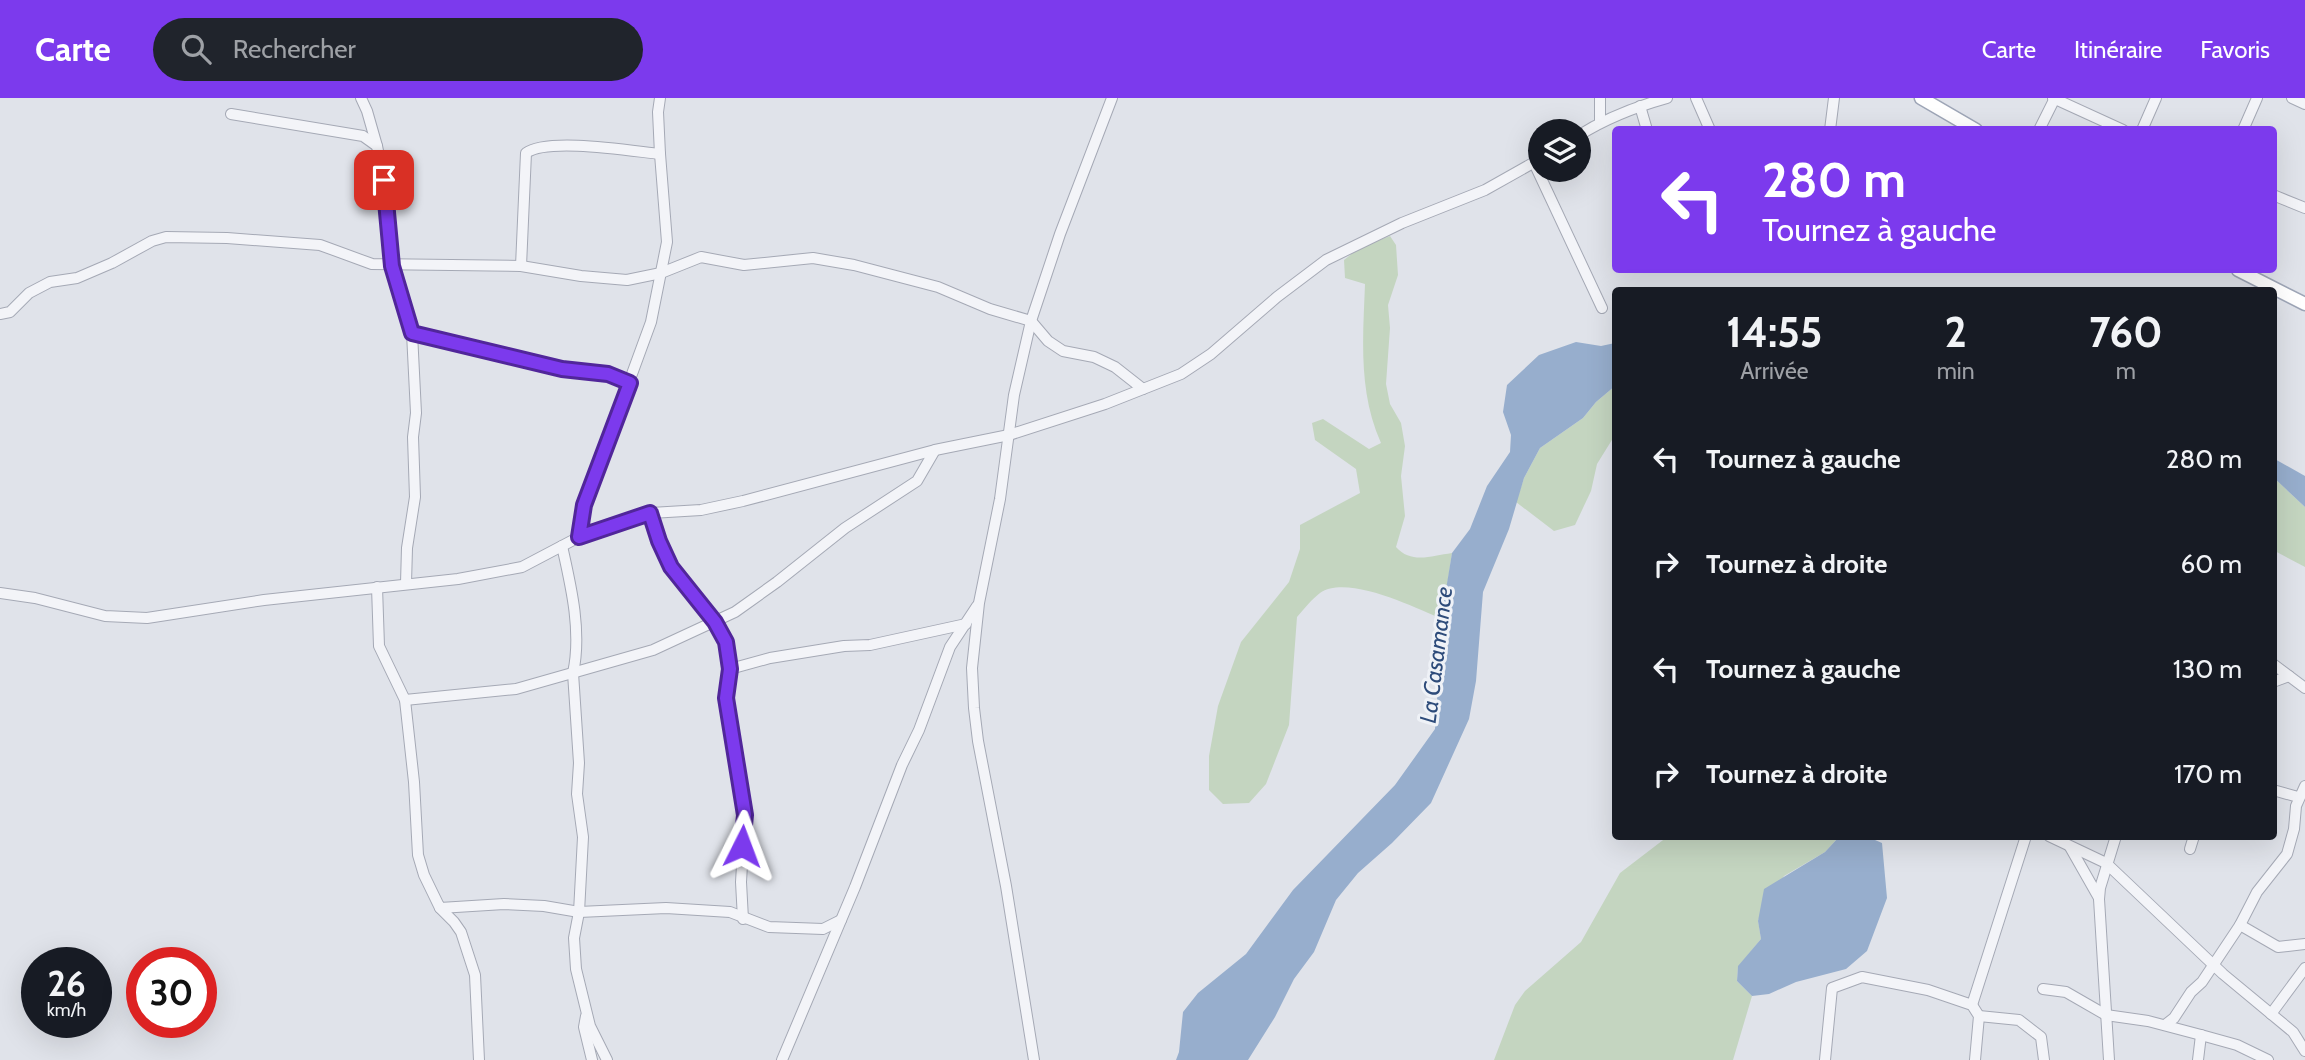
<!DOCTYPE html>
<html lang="fr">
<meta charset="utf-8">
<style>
:root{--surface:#171b24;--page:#20242c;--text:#f1f3f6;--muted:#9ea1a6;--accent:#7c3aed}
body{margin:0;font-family:Cabin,sans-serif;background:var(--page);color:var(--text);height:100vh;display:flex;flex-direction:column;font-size:26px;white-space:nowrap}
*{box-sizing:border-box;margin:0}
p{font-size:23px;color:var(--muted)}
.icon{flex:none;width:38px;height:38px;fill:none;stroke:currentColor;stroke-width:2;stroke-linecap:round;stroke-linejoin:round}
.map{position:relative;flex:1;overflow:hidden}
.sheet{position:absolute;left:1612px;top:189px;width:665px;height:553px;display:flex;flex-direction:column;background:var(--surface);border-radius:7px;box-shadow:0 7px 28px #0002}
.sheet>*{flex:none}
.top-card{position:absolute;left:1612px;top:28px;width:665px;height:147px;border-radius:7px;box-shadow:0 7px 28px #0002;background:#7c3aed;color:#fff;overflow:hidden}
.buttons{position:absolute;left:1528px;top:21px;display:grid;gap:14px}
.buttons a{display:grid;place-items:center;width:63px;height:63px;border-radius:50%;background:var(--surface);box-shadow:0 7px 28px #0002;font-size:35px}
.speed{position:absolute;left:21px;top:849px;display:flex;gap:14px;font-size:35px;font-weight:700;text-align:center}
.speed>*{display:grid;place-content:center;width:91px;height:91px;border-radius:50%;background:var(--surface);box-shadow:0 7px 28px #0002;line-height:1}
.speed small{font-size:18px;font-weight:400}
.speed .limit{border:10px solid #d22;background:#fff;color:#111}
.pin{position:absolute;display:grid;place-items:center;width:60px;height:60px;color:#fff;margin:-30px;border-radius:14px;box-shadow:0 4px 10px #0006}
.me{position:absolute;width:77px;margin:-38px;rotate:3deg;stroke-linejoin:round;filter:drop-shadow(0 0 5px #0008)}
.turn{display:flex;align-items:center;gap:24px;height:147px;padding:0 35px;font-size:32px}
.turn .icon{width:91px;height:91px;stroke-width:2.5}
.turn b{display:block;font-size:49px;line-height:60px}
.eta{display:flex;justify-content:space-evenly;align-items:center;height:119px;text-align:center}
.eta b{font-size:42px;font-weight:700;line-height:49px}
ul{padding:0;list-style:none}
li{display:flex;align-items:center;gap:21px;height:105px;padding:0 35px}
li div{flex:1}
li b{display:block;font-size:26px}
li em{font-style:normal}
header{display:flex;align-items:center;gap:42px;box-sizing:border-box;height:98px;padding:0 35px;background:var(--accent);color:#fff}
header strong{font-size:33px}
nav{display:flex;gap:38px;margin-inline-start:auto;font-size:24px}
.search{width:490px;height:63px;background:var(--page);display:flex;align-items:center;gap:18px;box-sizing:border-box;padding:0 24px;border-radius:38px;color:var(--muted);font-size:26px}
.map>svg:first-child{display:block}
.green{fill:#c4d5c0}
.water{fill:#97aecd}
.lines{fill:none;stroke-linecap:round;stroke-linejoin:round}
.minor-casing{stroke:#a5a9b5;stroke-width:12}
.major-casing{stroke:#9ea6b7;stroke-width:15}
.minor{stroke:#f3f4f8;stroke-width:10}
.major{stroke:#fff;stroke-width:12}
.route-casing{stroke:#51269a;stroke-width:18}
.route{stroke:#7c3aed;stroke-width:12}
.labels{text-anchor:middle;stroke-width:6;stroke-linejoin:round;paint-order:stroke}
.water-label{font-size:23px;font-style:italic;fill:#2d4b7a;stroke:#eff2f7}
</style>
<header>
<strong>Carte</strong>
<div class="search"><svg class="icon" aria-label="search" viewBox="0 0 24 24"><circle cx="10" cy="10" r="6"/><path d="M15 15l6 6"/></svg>Rechercher</div>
<nav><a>Carte</a><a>Itinéraire</a><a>Favoris</a></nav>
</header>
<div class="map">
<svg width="2305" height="962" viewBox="0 0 2305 962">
<rect width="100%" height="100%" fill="#e0e3ea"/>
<g class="green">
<path d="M1390,138L1396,147L1398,177L1388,207L1390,230L1386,286L1390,306L1401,325L1405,348L1401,378L1405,418L1396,449C1411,466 1431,458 1452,455L1442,521C1415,510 1348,476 1320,495C1312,501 1304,511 1297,519L1289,627L1266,686L1249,705L1223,706L1209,692V658L1218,608L1241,544L1289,484L1300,451V427L1360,395L1356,371L1315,342L1312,325L1323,321L1369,351L1381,345C1358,294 1363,240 1365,186L1345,180L1344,162L1359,150Z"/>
<polygon points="1615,288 1615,337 1597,366 1591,393 1575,427 1554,433 1516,404 1524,380 1540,350 1583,320 1596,304"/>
<polygon points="2273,379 2305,409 2305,469 2273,452"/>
<polygon points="1667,739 1842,739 1838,740 1825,754 1784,778 1758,822 1761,841 1738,869 1737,883 1752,898 1733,962 1494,962 1515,907 1525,893 1581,844 1620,775"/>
</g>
<g class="water">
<polygon points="1576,244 1601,248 1615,245 1615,288 1596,304 1583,320 1540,350 1524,380 1509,431 1483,494 1476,583 1469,621 1431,705 1392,745 1358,775 1336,802 1314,854 1294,881 1275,919 1248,962 1176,962 1179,954 1183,914 1198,895 1246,856 1293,792 1395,687 1435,631 1439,572 1438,540 1452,455 1470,431 1487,388 1510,354 1511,337 1503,314 1507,287 1539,257"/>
<polygon points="2273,360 2305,378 2305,409 2273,379"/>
<polygon points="1842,739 1868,739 1882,745 1887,800 1867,853 1846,871 1796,884 1769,896 1752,898 1737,883 1738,868 1761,841 1758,823 1764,791 1825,754 1838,740"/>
</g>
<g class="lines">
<g class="minor-casing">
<g id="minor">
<polyline points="361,0 367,13 377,48 384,82 392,168 412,235 416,315 413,339 415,399 407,450 406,485"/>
<polyline points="1696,0 1710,32"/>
<polyline points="2053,0 2123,32"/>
<polyline points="2292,0 2305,6"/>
<polyline points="1640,8 1647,32"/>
<polyline points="231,16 363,38 377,48"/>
<polyline points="1600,24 1600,0"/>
<polyline points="1830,32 1834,0"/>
<polyline points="2039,32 2055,0"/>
<polyline points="2142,32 2156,0"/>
<polyline points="2243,32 2257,0"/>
<path d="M1578,38C1606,20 1635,9 1667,0"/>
<polyline points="1534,65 1602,210"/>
<polyline points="2273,97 2305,110"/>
<path d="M521,168L526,55C548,39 631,53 660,56"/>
<polyline points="0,216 10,214 29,195 50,184 77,180 112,165 152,143 166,139 227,140 320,147 372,166 521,168 581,178 627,182 661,175 701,159 744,167 813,160 854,167 938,189 990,211 1031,223 1048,243 1063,253 1094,259 1115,269 1143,291"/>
<polyline points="412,235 562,271 608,276 630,284"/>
<polyline points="651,415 659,443 671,469 715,524 726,544 730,571 726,600 745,717 741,784 743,821"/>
<polyline points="579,439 584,407 651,224 667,144 660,56 658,14 660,0"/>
<path d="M562,448C571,488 582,534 573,575L579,665L577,696L583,739L579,814L574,840L576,871L590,928L607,962"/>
<polyline points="377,489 379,548 405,602 414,684 418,757 424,777 440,810 504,806 544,808 579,814 666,810 730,814 769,829 823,831 841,822"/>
<polyline points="0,495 35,500 105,518 147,520 264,502 458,481 522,469 579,439 651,415 701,412 743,403 935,352 1009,337 1105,306 1181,276 1211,256 1277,199 1326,162 1402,125 1485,92 1540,61"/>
<polyline points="2273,566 2305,590"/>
<polyline points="730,571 770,560 844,548 870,547 966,526"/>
<polyline points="2273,584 2289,578"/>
<polyline points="405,602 516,591 653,552 735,514 777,484 845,430 917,383 935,352"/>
<polyline points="2273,692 2298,699"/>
<polyline points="2049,738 2106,765 2223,876 2293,934 2305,953"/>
<polyline points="2070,749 2099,800"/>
<polyline points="2190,751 2194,738"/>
<polyline points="440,810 454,824 461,834 475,877 479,962"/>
<polyline points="2240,827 2278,849 2305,846"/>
<polyline points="2043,891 2066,894 2106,917 2148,923 2201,937 2237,947 2268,962"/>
<polyline points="1972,907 2026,738"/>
<polyline points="2271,916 2305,870"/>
<polyline points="586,918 584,929 592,962"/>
<polyline points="1979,918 2019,922 2041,939 2044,962"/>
<polyline points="2165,927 2174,920 2191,894 2202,884 2240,827 2257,794 2287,756 2294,731 2296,708 2305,688"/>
<polyline points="782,962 855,789 902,667 919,632 950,549 977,508"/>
<polyline points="1034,962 1006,788 978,643 974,610 972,570 979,505 1000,401 1014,297 1031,223 1060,136 1112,0"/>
<polyline points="1825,962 1832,890 1862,879 1928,892 1972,907 1979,918 1975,962"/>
<polyline points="2109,962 2099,801 2100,790 2116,738"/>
<polyline points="2198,962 2201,937"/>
</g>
</g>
<g class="major-casing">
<g id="major">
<polyline points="1921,0 1976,32"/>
<polyline points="2238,172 2305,206"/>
</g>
</g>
<use href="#minor" class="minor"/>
<use href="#major" class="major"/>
</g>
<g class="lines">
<g class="route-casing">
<polyline id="route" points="384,82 392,168 412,235 562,271 608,276 630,285 584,407 579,439 650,415 659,443 671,469 715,524 726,544 730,571 726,600 745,717 742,748"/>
</g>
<use href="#route" class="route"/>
</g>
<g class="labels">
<g class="water-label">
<text transform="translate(1436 557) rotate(-83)" y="8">La Casamance</text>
</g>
</g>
</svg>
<div class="buttons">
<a><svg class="icon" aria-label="layers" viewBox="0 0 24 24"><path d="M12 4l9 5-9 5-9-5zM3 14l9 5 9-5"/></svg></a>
</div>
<div class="speed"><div>26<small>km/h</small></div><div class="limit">30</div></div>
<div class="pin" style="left:384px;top:82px;background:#d93025"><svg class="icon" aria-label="arrive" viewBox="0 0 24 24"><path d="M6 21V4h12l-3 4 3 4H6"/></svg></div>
<svg class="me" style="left:742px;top:748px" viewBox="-20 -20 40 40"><path d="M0-17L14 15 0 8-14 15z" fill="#7c3aed" stroke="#fff" stroke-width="4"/></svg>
<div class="top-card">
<div class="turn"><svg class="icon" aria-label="left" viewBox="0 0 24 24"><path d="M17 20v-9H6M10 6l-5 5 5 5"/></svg><div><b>280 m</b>Tournez à gauche</div></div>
</div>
<section class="sheet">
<div class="eta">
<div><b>14:55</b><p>Arrivée</p></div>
<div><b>2</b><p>min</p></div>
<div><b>760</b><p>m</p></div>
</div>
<ul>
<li><svg class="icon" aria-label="left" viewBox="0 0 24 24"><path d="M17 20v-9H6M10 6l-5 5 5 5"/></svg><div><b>Tournez à gauche</b></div><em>280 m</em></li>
<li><svg class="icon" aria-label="right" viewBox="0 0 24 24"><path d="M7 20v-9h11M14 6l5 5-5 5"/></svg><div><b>Tournez à droite</b></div><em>60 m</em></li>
<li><svg class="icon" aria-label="left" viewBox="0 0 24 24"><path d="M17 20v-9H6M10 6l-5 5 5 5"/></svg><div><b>Tournez à gauche</b></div><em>130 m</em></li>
<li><svg class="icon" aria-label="right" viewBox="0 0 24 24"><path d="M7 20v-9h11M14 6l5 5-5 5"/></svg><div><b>Tournez à droite</b></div><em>170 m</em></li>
</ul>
</section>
</div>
